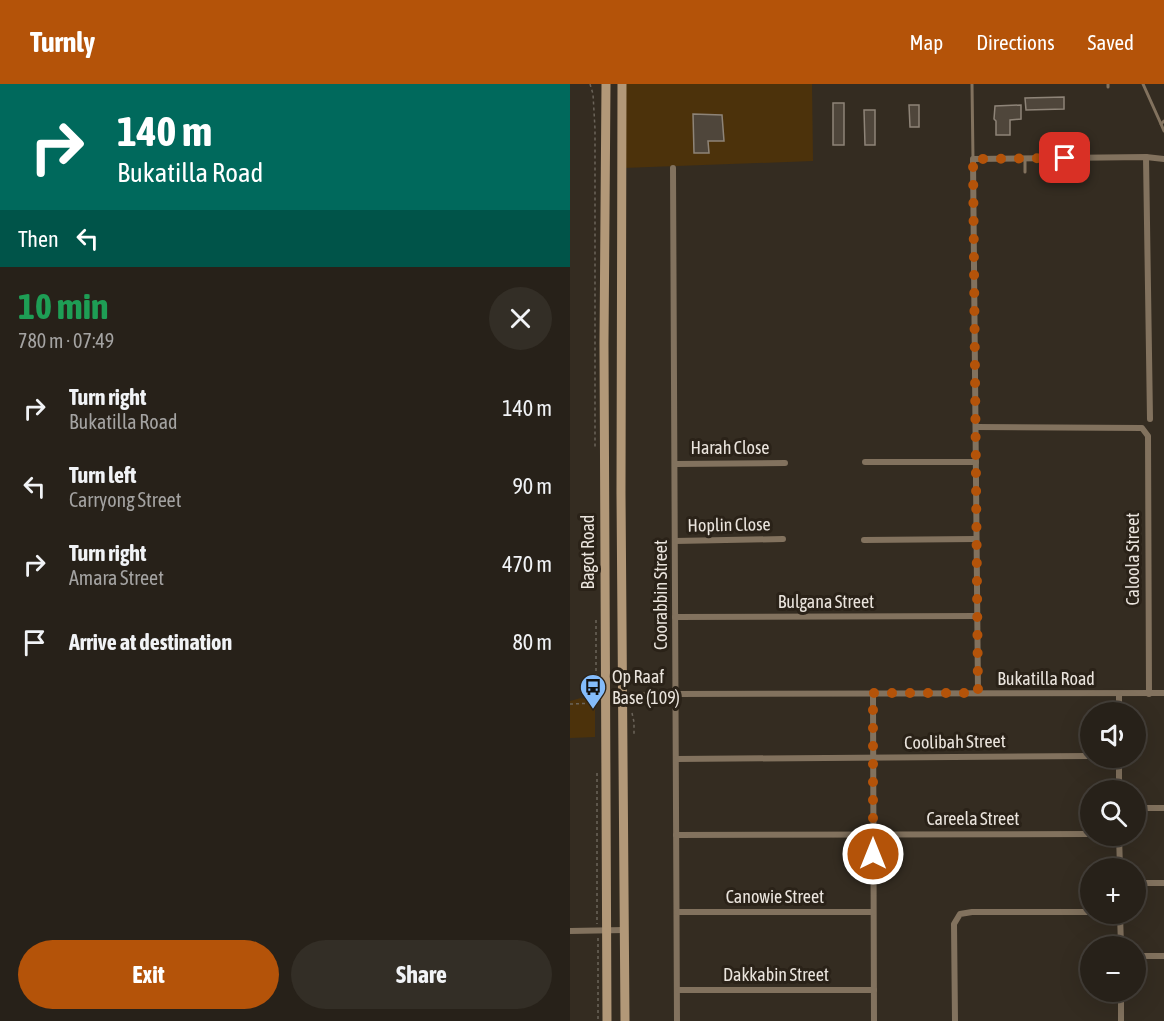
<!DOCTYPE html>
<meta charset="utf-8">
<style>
:root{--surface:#272119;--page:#332e26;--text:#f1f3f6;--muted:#a4a3a2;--line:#433e38;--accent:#b45309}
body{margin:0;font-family:"Asap Condensed",sans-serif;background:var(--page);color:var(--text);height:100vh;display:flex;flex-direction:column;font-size:22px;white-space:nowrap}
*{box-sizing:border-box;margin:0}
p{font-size:20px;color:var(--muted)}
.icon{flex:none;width:33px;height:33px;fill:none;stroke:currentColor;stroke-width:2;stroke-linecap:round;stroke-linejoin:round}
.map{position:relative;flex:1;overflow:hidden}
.details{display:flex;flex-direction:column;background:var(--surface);width:570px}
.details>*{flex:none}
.banner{background:#00695c;color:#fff;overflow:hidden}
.tools{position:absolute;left:510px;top:618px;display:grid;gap:12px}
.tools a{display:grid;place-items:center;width:66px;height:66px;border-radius:50%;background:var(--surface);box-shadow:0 6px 24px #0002,0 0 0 2px var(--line);font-size:30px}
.pin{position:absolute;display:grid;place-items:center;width:51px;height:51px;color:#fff;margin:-26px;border-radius:12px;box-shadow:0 3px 9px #0006}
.me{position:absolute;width:66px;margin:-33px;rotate:0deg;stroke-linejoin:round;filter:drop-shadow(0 0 4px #0008)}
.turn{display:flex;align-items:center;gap:21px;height:126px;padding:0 18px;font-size:27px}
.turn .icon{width:78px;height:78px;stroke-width:2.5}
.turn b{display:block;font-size:42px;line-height:51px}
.then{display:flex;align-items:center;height:57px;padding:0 18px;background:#0003;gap:12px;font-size:22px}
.round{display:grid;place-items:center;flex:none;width:63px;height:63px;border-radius:32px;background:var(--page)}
.headline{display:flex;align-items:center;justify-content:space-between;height:102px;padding:0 18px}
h1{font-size:36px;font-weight:700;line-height:45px;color:#1e9e55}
.button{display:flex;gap:12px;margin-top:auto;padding:12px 18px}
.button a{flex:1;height:69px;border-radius:36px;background:var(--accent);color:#fff;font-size:24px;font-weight:700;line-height:69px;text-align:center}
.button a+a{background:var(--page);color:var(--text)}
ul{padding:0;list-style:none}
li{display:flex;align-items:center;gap:18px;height:78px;padding:0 18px}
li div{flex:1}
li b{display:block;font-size:22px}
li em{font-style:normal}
header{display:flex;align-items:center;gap:36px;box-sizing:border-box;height:84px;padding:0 30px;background:var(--accent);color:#fff}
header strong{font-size:28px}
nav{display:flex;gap:33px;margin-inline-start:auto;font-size:21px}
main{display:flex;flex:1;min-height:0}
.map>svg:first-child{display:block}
.green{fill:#4c320b}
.building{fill:#4f463b;stroke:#8e8478;stroke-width:1.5}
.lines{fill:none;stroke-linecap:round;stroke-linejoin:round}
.path{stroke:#6b645a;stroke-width:1.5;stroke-dasharray:3 3;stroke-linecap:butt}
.service{stroke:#82725e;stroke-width:3}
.minor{stroke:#82725e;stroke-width:6}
.secondary{stroke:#b29878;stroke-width:9}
.route{stroke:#b45309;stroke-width:10;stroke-dasharray:0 18}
.labels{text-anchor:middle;stroke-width:6;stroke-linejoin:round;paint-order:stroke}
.street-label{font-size:18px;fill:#eae4dd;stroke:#2a2218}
.poi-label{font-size:18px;fill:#eae4dd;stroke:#2a2218;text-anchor:start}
</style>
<header>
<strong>Turnly</strong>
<nav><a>Map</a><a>Directions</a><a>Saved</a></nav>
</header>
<main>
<section class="details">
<div class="banner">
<div class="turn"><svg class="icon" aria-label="right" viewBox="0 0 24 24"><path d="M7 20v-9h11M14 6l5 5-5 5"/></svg><div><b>140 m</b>Bukatilla Road</div></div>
<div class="then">Then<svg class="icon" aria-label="left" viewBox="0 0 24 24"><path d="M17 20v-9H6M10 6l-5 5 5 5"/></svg></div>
</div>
<div class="headline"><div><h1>10 min</h1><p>780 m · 07:49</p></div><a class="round"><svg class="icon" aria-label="close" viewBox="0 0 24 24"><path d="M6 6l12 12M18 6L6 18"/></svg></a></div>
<ul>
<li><svg class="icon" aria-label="right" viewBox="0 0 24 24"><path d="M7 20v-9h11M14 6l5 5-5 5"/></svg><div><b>Turn right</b><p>Bukatilla Road</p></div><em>140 m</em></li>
<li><svg class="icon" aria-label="left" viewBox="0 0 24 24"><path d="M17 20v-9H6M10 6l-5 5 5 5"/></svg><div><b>Turn left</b><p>Carryong Street</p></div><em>90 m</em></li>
<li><svg class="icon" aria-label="right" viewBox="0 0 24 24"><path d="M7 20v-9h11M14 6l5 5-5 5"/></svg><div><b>Turn right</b><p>Amara Street</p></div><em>470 m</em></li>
<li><svg class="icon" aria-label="arrive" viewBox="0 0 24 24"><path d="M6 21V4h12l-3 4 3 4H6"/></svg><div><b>Arrive at destination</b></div><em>80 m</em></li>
</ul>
<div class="button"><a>Exit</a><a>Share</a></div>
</section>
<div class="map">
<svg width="594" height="937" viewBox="0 0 594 937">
<rect width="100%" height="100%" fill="#342c21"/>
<g class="green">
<polygon points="54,0 242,0 243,77 53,84"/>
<polygon points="11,614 25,617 25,653 0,654 0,617"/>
</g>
<g class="building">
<polygon points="494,13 494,25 456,26 455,14"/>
<rect x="263" y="19" width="11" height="42"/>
<polygon points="339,21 349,21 349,43 340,43"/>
<polygon points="451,21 451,35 440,36 440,51 426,51 426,37 424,35 425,22"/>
<polygon points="294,26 305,26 305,61 295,61"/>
<polygon points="123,30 152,31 154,57 138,57 139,69 124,69"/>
</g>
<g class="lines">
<g class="path">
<polyline points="20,0 23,10 25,45 25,363"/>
<polyline points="26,536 26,600"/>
<polyline points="0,620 26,619"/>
<polyline points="62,629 64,638 64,651"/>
<polyline points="27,689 27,840"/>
<polyline points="28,854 28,937"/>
</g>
<g class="service">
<polyline points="402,0 403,75"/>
<polyline points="573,0 591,40"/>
<polyline points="538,3 538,0"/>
<polyline points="594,37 591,40 594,47"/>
<polyline points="455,88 455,76"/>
<polyline points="54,610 104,610"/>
</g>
<g class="minor">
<polyline points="576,73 580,335"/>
<polyline points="103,84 107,937"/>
<polyline points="406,343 572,344 578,352 579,610"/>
<polyline points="295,378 406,378"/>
<polyline points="106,380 215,379"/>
<polyline points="294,456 406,455"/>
<polyline points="105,457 213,455"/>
<polyline points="105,533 407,532"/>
<polyline points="303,609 304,937"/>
<polyline points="408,609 403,75 576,73 594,75"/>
<polyline points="106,610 594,609"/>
<polyline points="549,628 549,610"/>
<polyline points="549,674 549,706"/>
<polyline points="106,675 520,672"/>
<polyline points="566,724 594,724"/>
<polyline points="106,751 520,750"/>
<polyline points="549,752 550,784"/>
<polyline points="566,799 594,799"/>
<polyline points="107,828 303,828"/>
<polyline points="550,830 551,862"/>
<polyline points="0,847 54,846"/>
<polyline points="566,872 594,872"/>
<polyline points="108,906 304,906"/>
<polyline points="551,908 551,937"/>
<polyline points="385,937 384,840 390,830 402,828 520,828"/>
</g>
<g class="secondary">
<polyline points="36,0 34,260 37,937"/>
<polyline points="52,0 51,409 55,937"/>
</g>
</g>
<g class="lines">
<polyline class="route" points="303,770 303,609 408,609 403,75 495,74"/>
</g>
<defs>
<g id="bus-pin" transform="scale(1.35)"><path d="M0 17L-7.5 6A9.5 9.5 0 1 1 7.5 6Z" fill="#84bcfb" stroke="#2a2218"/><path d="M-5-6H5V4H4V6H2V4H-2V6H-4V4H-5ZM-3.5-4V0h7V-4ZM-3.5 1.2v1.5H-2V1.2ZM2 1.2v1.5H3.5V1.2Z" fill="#111"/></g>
</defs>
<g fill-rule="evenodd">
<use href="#bus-pin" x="23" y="603"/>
</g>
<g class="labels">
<g class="street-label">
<text x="160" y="370">Harah Close</text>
<text transform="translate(159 441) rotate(-1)" y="6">Hoplin Close</text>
<text transform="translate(18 468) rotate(-90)" y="6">Bagot Road</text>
<text transform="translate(563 475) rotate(-90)" y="6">Caloola Street</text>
<text transform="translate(91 511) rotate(-90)" y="6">Coorabbin Street</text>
<text x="256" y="524">Bulgana Street</text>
<text x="476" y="601">Bukatilla Road</text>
<text transform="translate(385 658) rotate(-1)" y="6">Coolibah Street</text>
<text x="403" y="741">Careela Street</text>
<text x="205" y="819">Canowie Street</text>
<text x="206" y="897">Dakkabin Street</text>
</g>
<g class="poi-label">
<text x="42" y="599">Op Raaf<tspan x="42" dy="21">Base (109)</tspan></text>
</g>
</g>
</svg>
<div class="tools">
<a><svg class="icon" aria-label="sound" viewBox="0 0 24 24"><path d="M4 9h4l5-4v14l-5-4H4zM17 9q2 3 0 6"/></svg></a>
<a><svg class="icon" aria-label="search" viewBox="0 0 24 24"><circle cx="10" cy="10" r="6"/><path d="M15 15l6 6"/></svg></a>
<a>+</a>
<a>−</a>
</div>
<div class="pin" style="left:495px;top:74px;background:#d93025"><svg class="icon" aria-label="arrive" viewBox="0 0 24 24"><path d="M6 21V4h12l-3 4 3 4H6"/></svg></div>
<svg class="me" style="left:303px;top:770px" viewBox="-20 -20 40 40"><circle r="17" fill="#b45309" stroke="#fff" stroke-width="3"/><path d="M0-11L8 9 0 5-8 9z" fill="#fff"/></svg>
</div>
</main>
